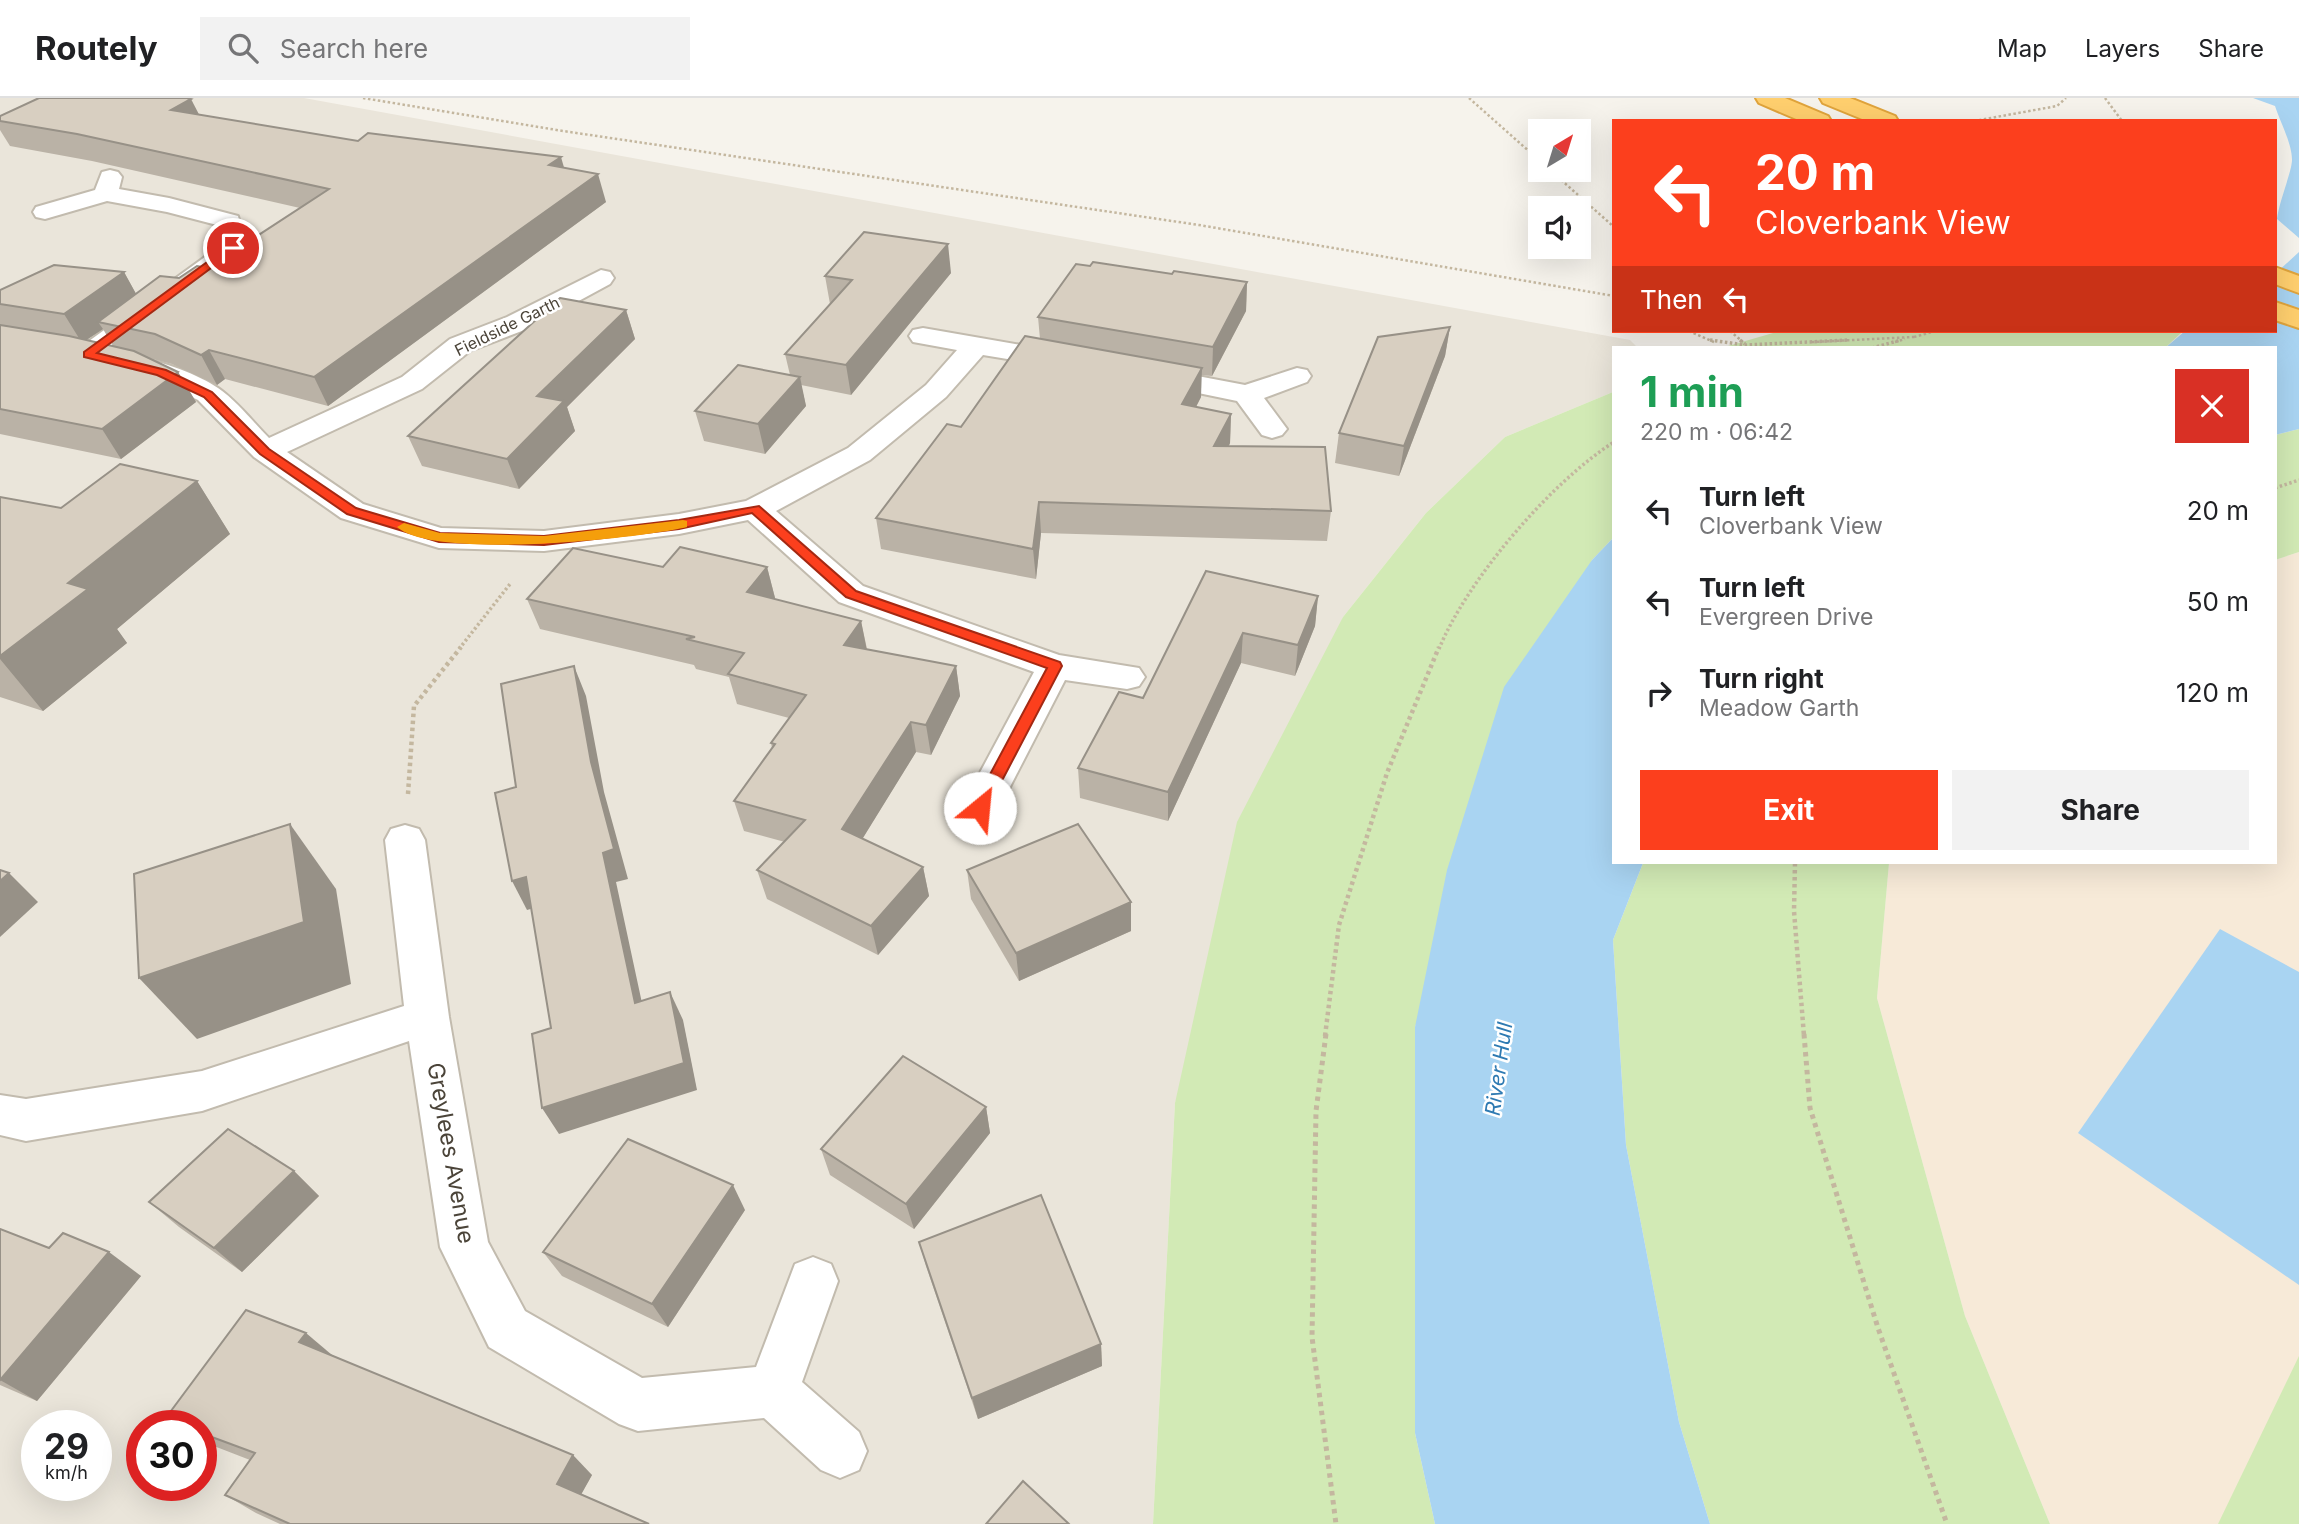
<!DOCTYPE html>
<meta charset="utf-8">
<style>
:root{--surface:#fff;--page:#f2f2f2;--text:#202124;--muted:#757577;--line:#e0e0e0;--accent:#fc3f1d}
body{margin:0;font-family:Inter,sans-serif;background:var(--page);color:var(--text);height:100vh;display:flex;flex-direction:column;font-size:26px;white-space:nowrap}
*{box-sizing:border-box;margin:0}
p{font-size:23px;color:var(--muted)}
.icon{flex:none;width:38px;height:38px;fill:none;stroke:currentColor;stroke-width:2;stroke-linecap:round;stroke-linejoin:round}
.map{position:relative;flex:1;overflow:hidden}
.panel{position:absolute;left:1612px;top:248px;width:665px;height:518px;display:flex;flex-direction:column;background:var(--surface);border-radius:0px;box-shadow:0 7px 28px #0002}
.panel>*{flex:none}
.top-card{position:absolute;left:1612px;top:21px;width:665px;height:214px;border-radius:0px;box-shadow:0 7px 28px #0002;background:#fc3f1d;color:#fff;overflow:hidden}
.needle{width:46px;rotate:38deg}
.fabs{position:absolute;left:1528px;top:21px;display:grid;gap:14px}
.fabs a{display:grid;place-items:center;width:63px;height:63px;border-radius:0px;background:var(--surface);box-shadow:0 7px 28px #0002;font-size:35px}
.speed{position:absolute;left:21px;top:1312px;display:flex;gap:14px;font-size:35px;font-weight:700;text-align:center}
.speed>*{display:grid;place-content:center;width:91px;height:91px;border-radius:50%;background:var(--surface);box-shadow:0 7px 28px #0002;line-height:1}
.speed small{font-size:18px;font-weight:400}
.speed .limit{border:10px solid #d22;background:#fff;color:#111}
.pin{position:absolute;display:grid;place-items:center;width:60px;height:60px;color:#fff;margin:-30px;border:4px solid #fff;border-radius:50%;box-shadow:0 2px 7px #0007}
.me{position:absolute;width:77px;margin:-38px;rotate:28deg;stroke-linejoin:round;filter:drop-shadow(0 0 5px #0008)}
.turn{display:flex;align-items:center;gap:24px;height:147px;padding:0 28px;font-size:32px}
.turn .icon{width:91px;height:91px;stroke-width:2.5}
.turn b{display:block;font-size:49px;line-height:60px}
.then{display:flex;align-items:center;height:66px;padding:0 28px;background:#0003;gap:14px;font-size:26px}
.round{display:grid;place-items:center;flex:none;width:74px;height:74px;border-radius:0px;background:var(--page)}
.head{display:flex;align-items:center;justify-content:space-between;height:119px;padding:0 28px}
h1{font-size:42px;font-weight:700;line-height:52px;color:#1e9e55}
.action{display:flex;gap:14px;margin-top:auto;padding:14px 28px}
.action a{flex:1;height:80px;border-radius:0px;background:var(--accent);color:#fff;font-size:28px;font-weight:700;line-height:80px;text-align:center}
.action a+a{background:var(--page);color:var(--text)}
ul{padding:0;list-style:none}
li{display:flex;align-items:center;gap:21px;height:91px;padding:0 28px}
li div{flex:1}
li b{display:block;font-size:26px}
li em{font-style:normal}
header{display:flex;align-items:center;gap:42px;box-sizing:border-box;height:98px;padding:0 35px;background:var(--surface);border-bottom:2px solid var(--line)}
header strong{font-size:33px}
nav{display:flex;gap:38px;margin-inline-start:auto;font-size:24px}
.search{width:490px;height:63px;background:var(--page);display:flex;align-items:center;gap:18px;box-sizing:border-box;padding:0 24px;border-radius:0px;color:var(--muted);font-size:26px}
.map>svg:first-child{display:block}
.residential{fill:#eae5da;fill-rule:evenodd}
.commercial{fill:#f7ead8}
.green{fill:#d2eab5}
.water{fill:#a9d4f2}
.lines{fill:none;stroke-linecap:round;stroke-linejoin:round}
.street-casing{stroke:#c2bbae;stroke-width:4}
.highway-casing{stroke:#e0a43c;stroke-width:4}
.path-far3{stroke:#c4b79f;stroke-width:2.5;stroke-dasharray:2.5 2.5;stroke-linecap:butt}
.path-far2{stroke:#c4b79f;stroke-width:3.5;stroke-dasharray:2.5 2.5;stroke-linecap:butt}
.path-far1{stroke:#c4b79f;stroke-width:4.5;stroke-dasharray:3.5 3.5;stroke-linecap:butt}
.path{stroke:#c4b79f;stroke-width:5;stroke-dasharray:4.5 4.5;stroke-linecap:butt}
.street{fill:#fff;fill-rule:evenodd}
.highway{fill:#ffcf6e;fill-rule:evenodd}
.wall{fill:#bab2a6;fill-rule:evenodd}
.shaded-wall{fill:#979187}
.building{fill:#d8cfc1;stroke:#979187;stroke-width:2}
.route{fill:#fc3f1d;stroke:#a42913;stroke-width:2}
.slow{fill:#f59e0b}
.labels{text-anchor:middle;stroke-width:5;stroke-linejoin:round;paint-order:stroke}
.far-street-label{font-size:16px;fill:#4b4439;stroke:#fff}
.water-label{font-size:21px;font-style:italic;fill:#2e7ab2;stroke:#fff}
.near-street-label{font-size:23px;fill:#4b4439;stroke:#fff}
</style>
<header>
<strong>Routely</strong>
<div class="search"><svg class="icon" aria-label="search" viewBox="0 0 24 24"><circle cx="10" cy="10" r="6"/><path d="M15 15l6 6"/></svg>Search here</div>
<nav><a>Map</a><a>Layers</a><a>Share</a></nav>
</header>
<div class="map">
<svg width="2299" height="1426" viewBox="0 0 2299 1426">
<rect width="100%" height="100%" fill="#f6f3ec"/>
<path class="residential" d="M0,0H304L1630,242L1638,250H1614L1613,294L1505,339L1426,415L1343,519L1175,1005L1153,1426H0ZM37,1328H96V1388H37ZM142,1328H201V1388H142Z"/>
<polygon class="commercial" points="2299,454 2299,1426 2050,1426 1965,1218 1877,900 1889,765 2275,765 2275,462"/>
<g class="green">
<polygon points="1780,233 2174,233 2181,235 2165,250 1721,250"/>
<polygon points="1613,294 1613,440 1592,462 1415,929 1415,1335 1435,1426 1153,1426 1175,1005 1237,724 1343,519 1426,415 1505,339"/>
<polygon points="2299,331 2299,454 2275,462 2275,337"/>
<polygon points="1643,765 1889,765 1877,900 1965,1218 2050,1426 1710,1426 1679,1324 1626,1047 1613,842"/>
<polygon points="2299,1258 2299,1426 2218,1426"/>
</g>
<g class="water">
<path d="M2253,0H2299V140L2277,121C2279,104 2292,73 2292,62C2292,45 2280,24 2275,8Z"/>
<polygon points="2299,154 2299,331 2275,337 2275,250 2165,250 2185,233 2275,233 2275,176"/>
<polygon points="1613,440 1614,765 1643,765 1613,842 1626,1047 1679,1324 1710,1426 1435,1426 1415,1335 1415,929 1447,772 1504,589 1592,462"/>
<polygon points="2220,831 2299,874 2299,1187 2078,1035"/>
</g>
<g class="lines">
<g class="street-casing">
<g id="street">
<polygon points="110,72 118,74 122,79 119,91 169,100 238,118 246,150 98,263 78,263 74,257 78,251 220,148 217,127 167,114 107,103 45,121 36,119 33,114 36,109 95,92 102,74"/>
<path d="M601,172L610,174L614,180L610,186L527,231L470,253L422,291L287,354L363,406L441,430L544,433L679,416L746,403L848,350L926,287L957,252L913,244L909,238L913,232L923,230L1073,256L1077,262L1073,268L1063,270L983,257L946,299L870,362L776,413L863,488L1059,557L1139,570L1145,579L1139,588L1127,591L1065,582L994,720L980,724L966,720L961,710L1034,574L839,504L748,422L679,436L544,453L439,450L341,420L254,359L198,302L152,280L125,274L121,268L125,262C149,256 198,276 218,290C237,303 253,324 269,340L402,279L450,241L507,219Z"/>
<polygon points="1150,269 1245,287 1297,270 1307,272 1311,278 1307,284 1264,300 1287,331 1282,337 1272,340 1262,337 1237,303 1140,283 1136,277 1140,271"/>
<polygon points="405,727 419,731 425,742 449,919 488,1144 525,1213 642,1280 756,1269 795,1166 813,1159 831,1166 838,1183 802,1284 859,1334 867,1353 859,1372 840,1380 821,1372 764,1320 638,1333 619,1326 489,1249 440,1149 409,943 202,1013 26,1043 0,1037 0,997 26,1001 202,973 404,908 385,742 391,731"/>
</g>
</g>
<g class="highway-casing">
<g id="highway">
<polygon points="1756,0 1785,0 1828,18 1831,23 1801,23 1759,5"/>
<polygon points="1820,0 1850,0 1895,18 1898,23 1867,23 1823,5"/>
<polygon points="2275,169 2299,178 2299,195 2275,186"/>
<polygon points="2275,204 2299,212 2299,230 2275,222"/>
</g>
</g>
<g class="path-far3">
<polyline points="363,0 563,33 1199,127 1614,198"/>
<polyline points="1469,0 1540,63"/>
<polyline points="2105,0 2122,23"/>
<polyline points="1974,23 2057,8 2066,0"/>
<polyline points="1550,72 1614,129"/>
<polyline points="1689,233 1714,244"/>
<polyline points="1730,233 1743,244"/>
<polyline points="1914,239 1936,233"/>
<polyline points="1812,244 1914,239"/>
<polyline points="1895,244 1905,241"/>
</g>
<g class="path-far2">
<polyline points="1710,242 1745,247 1849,242"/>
<polyline points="1740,242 1745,246"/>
<polyline points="1872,250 1901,242"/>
<polyline points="2275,390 2299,382"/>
<polyline points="459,551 510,486"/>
<path d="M1439,551C1467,482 1551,384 1614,344"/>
</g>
<g class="path-far1">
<polyline points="408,696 414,608 461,549"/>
<polyline points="1795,765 1794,813 1804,938"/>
<polyline points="1325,938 1339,827 1387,675 1439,549"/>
</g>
<g class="path">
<polyline points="1326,936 1316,1013 1312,1239 1336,1426"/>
<polyline points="1804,936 1810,1010 1878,1230 1947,1426"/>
</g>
<use href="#street" class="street"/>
<use href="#highway" class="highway"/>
</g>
<g class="wall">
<path d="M199,17L358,43L564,70L606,104L328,308L225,281L217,287L172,266L149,260L178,274L196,304L121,361L0,336V192L124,174L136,196L208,170L300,110L92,63L10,48L0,32V18ZM103,231L113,248L86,242Z"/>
<polygon points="1090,168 1247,184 1246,213 1212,278 1201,277 1201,299 1196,309 1231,316 1230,345 1229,348 1331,413 1327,443 1041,435 1036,481 881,451 876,420 1040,241 1038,219"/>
<polygon points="951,175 851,297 801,287 806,308 765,356 704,343 695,313 790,277 785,256 830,206 825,178"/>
<polygon points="626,212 635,241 567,309 575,333 519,391 422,368 408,338"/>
<polygon points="1450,229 1445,258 1399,378 1335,365 1339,335"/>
<polygon points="197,383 230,436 117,531 127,545 43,613 0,599 0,399 61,410"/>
<polygon points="663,469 767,469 775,500 774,501 861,523 867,551 956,568 960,598 931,657 916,654 862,741 923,769 929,798 878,857 767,801 757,772 785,744 744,733 734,703 772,650 771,645 789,620 737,606 729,579 696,571 694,567 540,531 527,501"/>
<polygon points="1206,473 1318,498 1315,528 1295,578 1241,565 1168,723 1080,700 1078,670 1143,600"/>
<polygon points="967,772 1131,804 1131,833 1019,883 971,801"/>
<polygon points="986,1009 990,1035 914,1131 830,1077 821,1051"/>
<polygon points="294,1073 319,1098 242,1174 179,1129 149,1104"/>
<polygon points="745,1112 668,1229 562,1178 543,1154"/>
<polygon points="0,1131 49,1150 141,1178 37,1303 0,1287"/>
<polygon points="919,1144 1101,1246 1102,1268 978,1321 926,1168"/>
<polygon points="332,1257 592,1377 581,1396 649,1426 280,1426 256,1415 225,1397 250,1362 201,1343 201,1328 176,1328 165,1321"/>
</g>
<g class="shaded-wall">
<polygon points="191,1 205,28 171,12"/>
<polygon points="561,59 569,87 549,67"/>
<polygon points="598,76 606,104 328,308 314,279"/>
<polygon points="948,146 951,175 851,297 846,267"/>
<polygon points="124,174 140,203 98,224 103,231 82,245 64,216"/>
<polygon points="1247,184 1246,213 1212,278 1213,249"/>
<polygon points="626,212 635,241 567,309 575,333 519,391 507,361 537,298"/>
<polygon points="1450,229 1445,258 1399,378 1404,348"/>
<polygon points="209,252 225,281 217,287 201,257"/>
<polygon points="1202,270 1201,299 1182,336 1182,306"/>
<polygon points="178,274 196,304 121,361 102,331"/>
<polygon points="800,279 806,308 765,356 758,326"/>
<polygon points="1231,316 1230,345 1213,378 1214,348"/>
<polygon points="197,383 230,436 117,531 127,545 43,613 0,561 0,558 68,485"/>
<polygon points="1039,404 1041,435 1036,481 1033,451"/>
<polygon points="767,469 775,500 756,524 747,494"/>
<polygon points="1318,498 1315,528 1295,578 1298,547"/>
<polygon points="861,523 867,553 844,547"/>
<polygon points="1243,535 1241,565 1168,723 1168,694"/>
<polygon points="574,568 586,598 604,694 628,781 616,784 648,933 635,905 603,755 591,664"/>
<polygon points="956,568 960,598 931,657 926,627"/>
<polygon points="911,624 916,654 850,761 842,731"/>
<polygon points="290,726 336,791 351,886 197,941 139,880"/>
<polygon points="923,769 929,798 878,857 871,828"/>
<polygon points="9,775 38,804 0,839 0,783"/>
<polygon points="526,779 541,808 527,812 512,783"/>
<polygon points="1131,804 1131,833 1019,883 1016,855"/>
<polygon points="670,894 683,922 697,992 559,1036 542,1010"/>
<polygon points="986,1009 990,1035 914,1131 906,1106"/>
<polygon points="294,1073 319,1098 242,1174 214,1150"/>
<polygon points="733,1087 745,1112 668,1229 652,1206"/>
<polygon points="109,1154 141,1178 37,1303 0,1282"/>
<polygon points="306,1235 332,1257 326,1266 299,1244"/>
<polygon points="1101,1246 1102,1268 978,1321 972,1300"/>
<polygon points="573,1357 592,1377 577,1404 557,1386"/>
</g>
<g class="building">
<polygon points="39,0 187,0 191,1 171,12 358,43 368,35 561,59 549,67 598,76 314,279 209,252 201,257 155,236 98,224 160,178 179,180 197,168 208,170 329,91 77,36 0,23 0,18"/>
<polygon points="864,134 948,146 846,267 785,256 852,182 825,178"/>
<polygon points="1093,164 1172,176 1174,173 1247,184 1213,249 1038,219 1076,166 1090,168"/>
<polygon points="54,167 124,174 64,216 0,206 0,192"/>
<polygon points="560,200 626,212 537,298 564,303 507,361 408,338"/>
<polygon points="0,227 69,238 134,253 178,274 102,331 0,311"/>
<polygon points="1450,229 1404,348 1339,335 1378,239"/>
<polygon points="1025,238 1202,270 1182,306 1231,316 1214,348 1325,349 1331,413 1039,404 1033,451 876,420 947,326 961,329"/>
<polygon points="738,267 800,279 758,326 695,313"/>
<polygon points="120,366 197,383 68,485 88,491 0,558 0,399 61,410"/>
<polygon points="680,449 767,469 747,494 861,523 844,547 956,568 926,627 911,624 842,731 923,769 871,828 757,772 805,722 734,703 775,646 771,645 806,597 728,576 744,555 686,541 695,539 527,501 573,450 663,469"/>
<polygon points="1206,473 1318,498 1298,547 1243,535 1168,694 1078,670 1119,594 1143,600"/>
<polygon points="574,568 591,664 614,751 603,755 635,905 670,894 684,965 542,1010 532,936 551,930 526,779 512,783 495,695 516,689 501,586"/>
<polygon points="290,726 304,824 139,880 134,776"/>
<polygon points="1078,726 1131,804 1016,855 967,772"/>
<polygon points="0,772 9,775 0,783"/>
<polygon points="903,958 986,1009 906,1106 821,1051"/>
<polygon points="228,1031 294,1073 214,1150 149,1104"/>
<polygon points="628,1041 733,1087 652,1206 543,1154"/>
<polygon points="1041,1097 1101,1246 972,1300 919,1144"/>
<polygon points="0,1131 49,1150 63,1135 109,1154 0,1282"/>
<polygon points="246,1212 306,1235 299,1244 573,1357 557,1386 649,1426 290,1426 225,1397 255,1355 201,1335 201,1328 183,1328 165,1321"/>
<polygon points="1023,1383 1069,1426 986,1426"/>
</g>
<polygon class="route" points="229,148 238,150 97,255 166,272 212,294 269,351 356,410 440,435 544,438 679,422 759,408 856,493 1060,564 1062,568 985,715 980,716 972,710 1047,570 846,499 752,415 679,431 544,447 439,444 347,416 260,356 204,299 157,277 84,259 84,254"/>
<path class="slow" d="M683,422L687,423V429C638,441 433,462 397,429L404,425L440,435L544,438Z"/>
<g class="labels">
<g class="far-street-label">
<text transform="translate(507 228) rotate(-26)" y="6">Fieldside Garth</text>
</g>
<g class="water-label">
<text transform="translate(1499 971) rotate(-82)" y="7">River Hull</text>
</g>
<g class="near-street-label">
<text transform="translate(451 1055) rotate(80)" y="8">Greylees Avenue</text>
</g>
</g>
</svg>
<div class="fabs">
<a><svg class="needle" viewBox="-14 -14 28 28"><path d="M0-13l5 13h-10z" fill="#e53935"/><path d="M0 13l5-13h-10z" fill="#757577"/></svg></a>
<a><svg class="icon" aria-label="sound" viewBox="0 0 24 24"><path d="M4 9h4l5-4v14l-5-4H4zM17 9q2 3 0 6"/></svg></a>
</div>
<div class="speed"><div>29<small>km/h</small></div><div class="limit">30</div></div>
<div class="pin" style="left:233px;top:150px;background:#d93025"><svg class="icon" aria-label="arrive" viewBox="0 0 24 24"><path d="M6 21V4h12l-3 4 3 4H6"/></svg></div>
<svg class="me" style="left:980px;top:710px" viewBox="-20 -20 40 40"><circle r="19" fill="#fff"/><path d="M0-13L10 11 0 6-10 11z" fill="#fc3f1d"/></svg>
<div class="top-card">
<div class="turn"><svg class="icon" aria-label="left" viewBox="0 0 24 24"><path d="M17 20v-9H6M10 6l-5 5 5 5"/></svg><div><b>20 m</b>Cloverbank View</div></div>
<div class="then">Then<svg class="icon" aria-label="left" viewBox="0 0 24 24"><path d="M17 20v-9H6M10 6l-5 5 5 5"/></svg></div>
</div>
<section class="panel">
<div class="head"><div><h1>1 min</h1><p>220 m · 06:42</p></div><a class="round" style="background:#d93025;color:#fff"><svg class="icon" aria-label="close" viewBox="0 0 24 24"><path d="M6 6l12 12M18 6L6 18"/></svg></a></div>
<ul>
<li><svg class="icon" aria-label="left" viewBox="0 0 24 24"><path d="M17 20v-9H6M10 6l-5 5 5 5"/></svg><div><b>Turn left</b><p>Cloverbank View</p></div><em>20 m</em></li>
<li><svg class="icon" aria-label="left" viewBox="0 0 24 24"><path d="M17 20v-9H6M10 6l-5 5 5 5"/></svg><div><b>Turn left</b><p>Evergreen Drive</p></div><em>50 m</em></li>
<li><svg class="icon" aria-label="right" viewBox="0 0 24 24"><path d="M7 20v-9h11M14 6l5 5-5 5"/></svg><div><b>Turn right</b><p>Meadow Garth</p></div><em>120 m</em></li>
</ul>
<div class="action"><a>Exit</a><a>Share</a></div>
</section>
</div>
